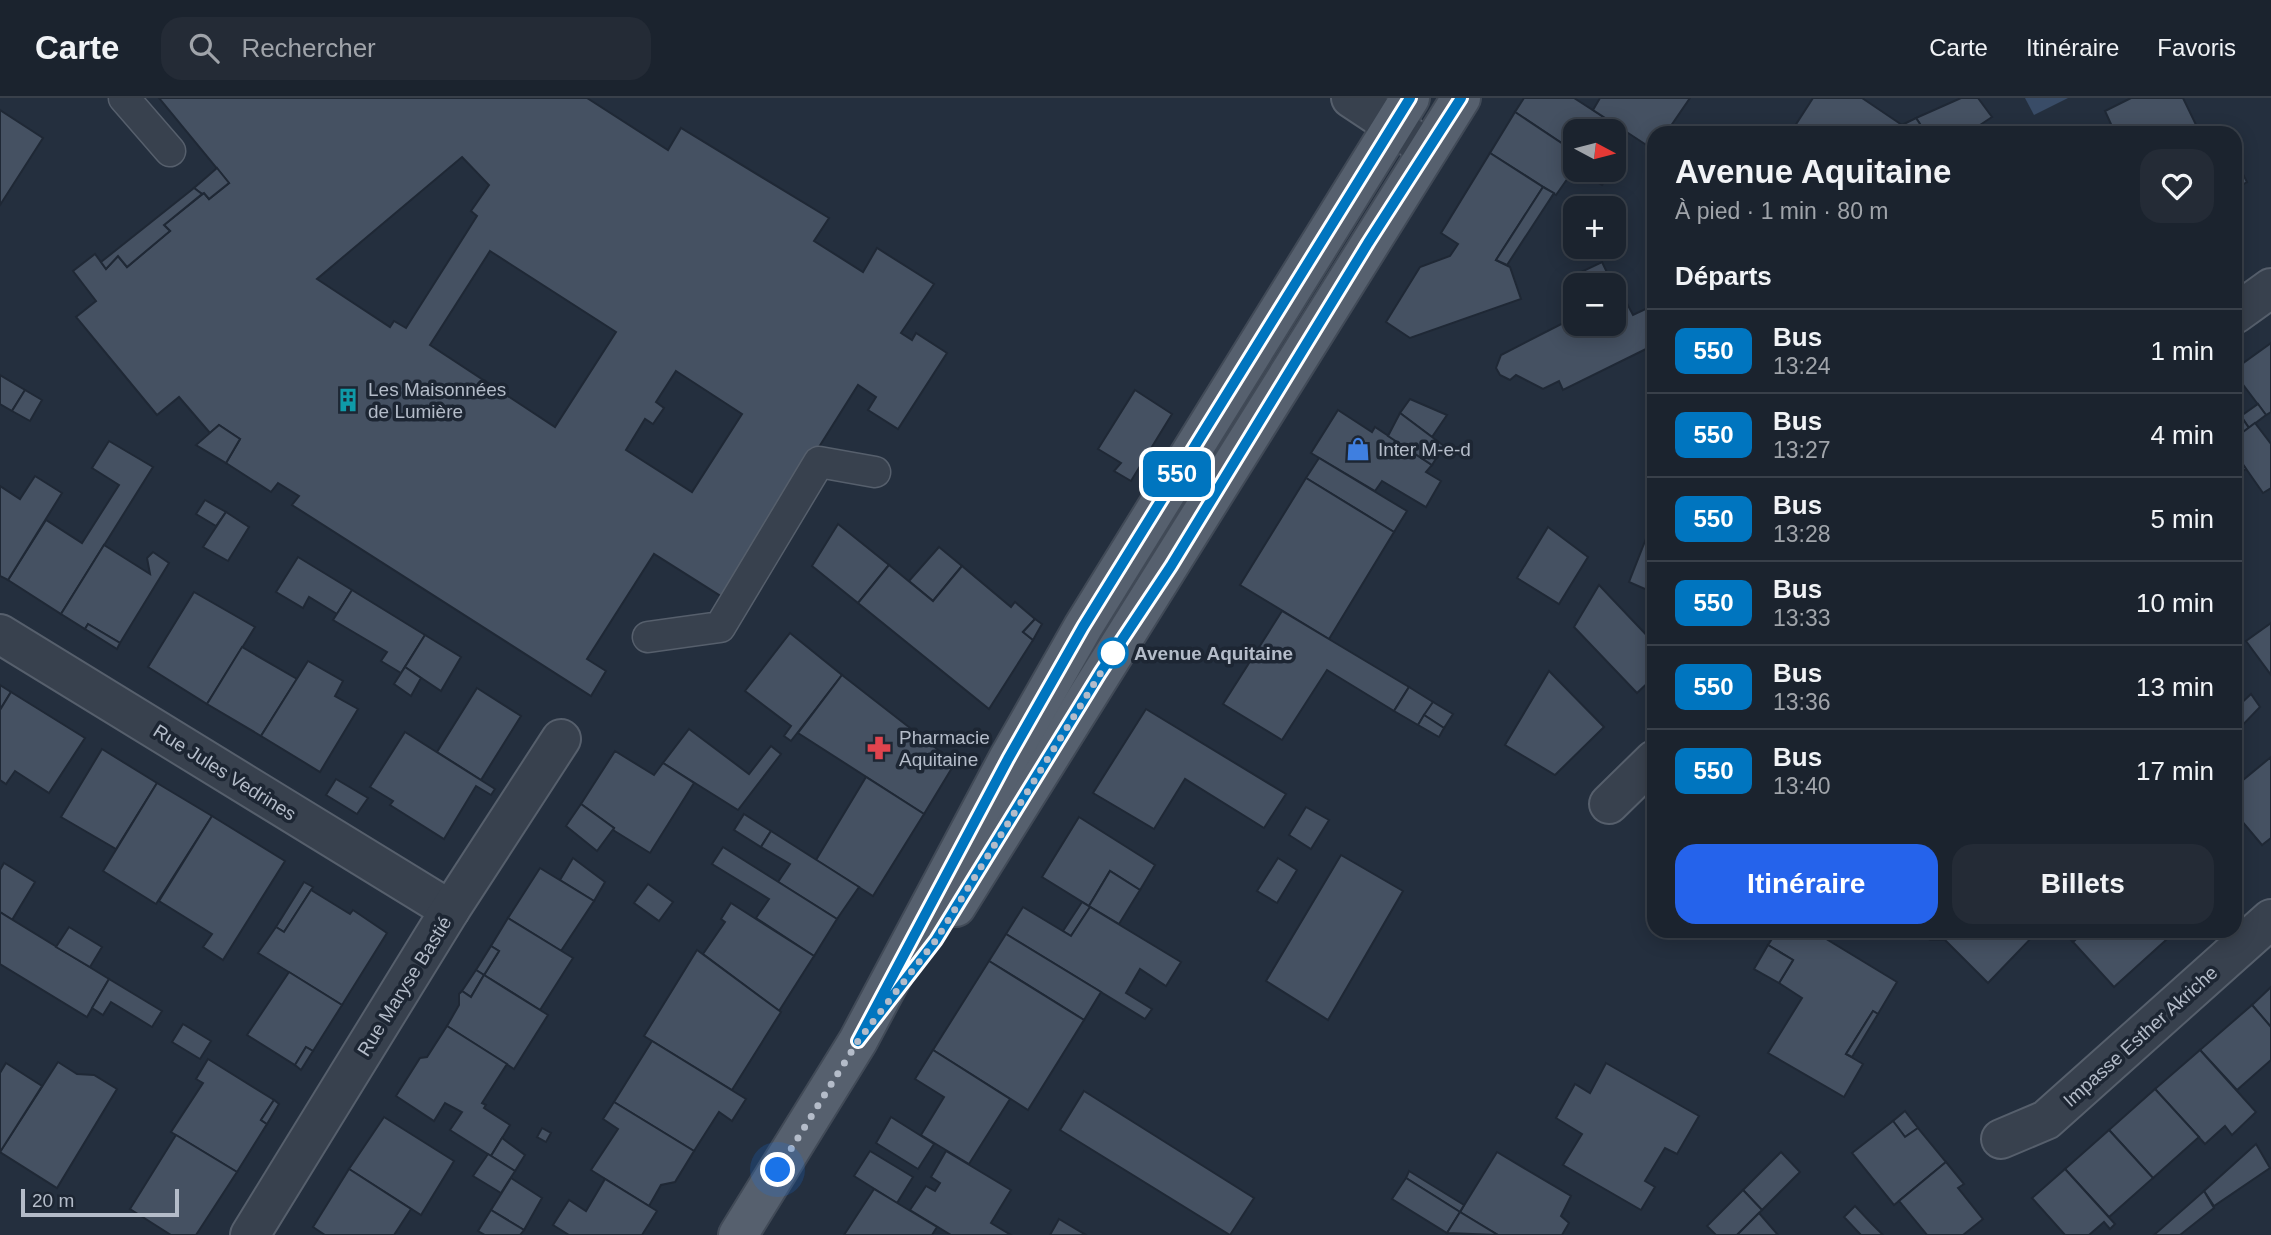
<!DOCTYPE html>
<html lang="fr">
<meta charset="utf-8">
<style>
:root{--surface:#1b232e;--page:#242b36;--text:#f1f3f6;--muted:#a0a4aa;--line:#39404a;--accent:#2563eb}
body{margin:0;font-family:Helvetica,sans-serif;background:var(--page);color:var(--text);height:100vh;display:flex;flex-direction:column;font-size:26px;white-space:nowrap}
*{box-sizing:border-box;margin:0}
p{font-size:23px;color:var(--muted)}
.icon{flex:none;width:38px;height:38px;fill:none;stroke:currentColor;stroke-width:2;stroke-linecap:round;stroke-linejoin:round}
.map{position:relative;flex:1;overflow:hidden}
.panel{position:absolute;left:1647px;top:28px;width:595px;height:812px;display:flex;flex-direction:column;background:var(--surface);border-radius:21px;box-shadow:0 4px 18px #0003,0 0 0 2px var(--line)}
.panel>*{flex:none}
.badge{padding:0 14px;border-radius:10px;font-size:24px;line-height:46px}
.needle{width:46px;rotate:97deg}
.fabs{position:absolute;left:1563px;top:21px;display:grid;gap:14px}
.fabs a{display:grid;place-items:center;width:63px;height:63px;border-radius:14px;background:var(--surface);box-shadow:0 4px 18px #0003,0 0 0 2px var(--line);font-size:35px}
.scale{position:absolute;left:21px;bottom:18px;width:158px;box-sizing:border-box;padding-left:7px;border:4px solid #b4bcc9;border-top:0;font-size:19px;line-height:24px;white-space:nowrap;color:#b4bcc9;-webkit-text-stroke:5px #1d2633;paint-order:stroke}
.you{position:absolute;width:35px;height:35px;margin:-18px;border:5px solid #fff;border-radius:50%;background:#1a73e8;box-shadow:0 0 0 10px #1a73e833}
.map>.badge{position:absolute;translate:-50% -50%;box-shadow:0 0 0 4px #fff}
h2{padding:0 28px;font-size:26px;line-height:63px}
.round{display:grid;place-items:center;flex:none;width:74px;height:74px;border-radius:21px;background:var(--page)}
.summary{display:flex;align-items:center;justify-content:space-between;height:119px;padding:0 28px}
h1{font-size:33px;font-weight:800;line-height:52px}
.primary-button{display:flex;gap:14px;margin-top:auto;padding:14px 28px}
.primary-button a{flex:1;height:80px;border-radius:21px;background:var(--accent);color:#fff;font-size:28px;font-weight:800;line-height:80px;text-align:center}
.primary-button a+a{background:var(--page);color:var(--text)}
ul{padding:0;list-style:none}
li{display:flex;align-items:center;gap:21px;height:84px;padding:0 28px;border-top:2px solid var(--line)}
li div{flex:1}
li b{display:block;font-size:26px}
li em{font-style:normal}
li .badge{min-width:77px;font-weight:700;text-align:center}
header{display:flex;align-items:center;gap:42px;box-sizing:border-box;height:98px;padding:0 35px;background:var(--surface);border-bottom:2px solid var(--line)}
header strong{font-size:33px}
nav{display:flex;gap:38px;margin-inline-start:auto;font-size:24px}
.search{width:490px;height:63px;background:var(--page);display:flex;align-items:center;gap:18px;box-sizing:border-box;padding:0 24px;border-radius:21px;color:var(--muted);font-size:26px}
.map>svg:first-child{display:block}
.water{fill:#394c67}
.building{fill:#455162;stroke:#1f2835;stroke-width:2;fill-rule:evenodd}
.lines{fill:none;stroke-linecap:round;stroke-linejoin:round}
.service-casing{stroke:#565f6c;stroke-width:33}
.minor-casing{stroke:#565f6c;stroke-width:42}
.primary-casing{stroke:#414a57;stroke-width:42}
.service{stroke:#38414e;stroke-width:30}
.minor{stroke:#38414e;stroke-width:38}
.primary{stroke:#56606e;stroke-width:38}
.line-casing{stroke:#fff;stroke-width:16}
.line{stroke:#0075bf;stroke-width:10}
.walk{stroke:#b4bcc9;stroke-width:7;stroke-dasharray:0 12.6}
.stop-dot{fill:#fff;stroke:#0075bf;stroke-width:3.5}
.labels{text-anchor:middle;stroke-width:7;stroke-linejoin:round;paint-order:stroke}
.poi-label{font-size:19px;fill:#b4bcc9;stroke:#1d2633;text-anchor:start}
.stop-label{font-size:19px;font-weight:bold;fill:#b4bcc9;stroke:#1d2633;text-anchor:start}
.street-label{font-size:19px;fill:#b4bcc9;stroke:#1d2633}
</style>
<header>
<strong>Carte</strong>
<div class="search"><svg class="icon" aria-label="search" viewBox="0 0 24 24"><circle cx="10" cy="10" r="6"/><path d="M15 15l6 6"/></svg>Rechercher</div>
<nav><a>Carte</a><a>Itinéraire</a><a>Favoris</a></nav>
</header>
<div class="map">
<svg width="2271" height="1137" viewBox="0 0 2271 1137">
<rect width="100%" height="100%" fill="#242f3e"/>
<!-- water -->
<polygon class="water" points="2025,0 2068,0 2034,17"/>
<!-- building -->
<g class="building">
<path d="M159,0H587L668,52L681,30L829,120L814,143L863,174L877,150L934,186L901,235L912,242L916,235L947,255L898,331L868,312L876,299L858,287L724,500L654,456L587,561L606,573L591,598L292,407L299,398L278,385L271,394L226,365L240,341L219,327L210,335L179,299L157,317L76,219L96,203L73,173L95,156L106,171L118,158L127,169L170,133L164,127L204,95L209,101L229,85ZM462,59L489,87L471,113L477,118L406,230L394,223L390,229L317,181ZM490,153L616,234L555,329L430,247ZM676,273L742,316L692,394L626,352L645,321L653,326L664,310L656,304Z"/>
<polygon points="1524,0 1574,0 1622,31 1614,44 1614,33 1575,33 1575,54 1515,14"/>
<polygon points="1600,0 1690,0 1666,35 1654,35 1654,52 1593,12"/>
<polygon points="1813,0 1862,0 1902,27 1882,35 1800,35 1793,31"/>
<polygon points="1961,0 1978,0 1992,19 1968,35 1926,35 1916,20"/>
<polygon points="2131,0 2183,0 2200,35 2115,35 2105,13"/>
<polygon points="0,12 43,40 0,107"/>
<polygon points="1515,14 1575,54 1575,70 1556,97 1490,55"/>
<polygon points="1916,20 1926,35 1882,35 1902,27"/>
<polygon points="1490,55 1543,89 1496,162 1510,169 1521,201 1410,240 1386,224 1420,169 1450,158 1458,146 1441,135"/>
<polygon points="2235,61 2247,84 2235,91"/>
<polygon points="217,70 229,85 209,101 204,95 202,96 194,90"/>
<polygon points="1577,72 1602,72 1609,76 1602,87"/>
<polygon points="1543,89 1554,95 1507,167 1496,162"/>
<polygon points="194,90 202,96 164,127 170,133 127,169 118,158 106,171 101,164"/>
<polygon points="1602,164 1613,187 1587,187 1581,174"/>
<polygon points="1614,187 1618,197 1622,196 1633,217 1654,207 1654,255 1648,250 1563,292 1559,283 1543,291 1516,277 1510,282 1500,277 1496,270 1501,257 1575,219 1575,226 1614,226"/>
<polygon points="2271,245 2271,314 2266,317 2235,276 2235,271"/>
<polygon points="0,277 25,292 12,313 0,306"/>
<polygon points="25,292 42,302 30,323 12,313"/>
<polygon points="1135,292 1172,316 1131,383 1114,373 1121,365 1098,351"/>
<polygon points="1410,301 1447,317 1432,339 1400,315"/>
<polygon points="2258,306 2266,317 2249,330 2241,318"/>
<polygon points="2235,310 2249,330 2235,340"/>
<polygon points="1338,312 1372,334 1375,329 1432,367 1426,374 1441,383 1426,409 1382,383 1375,393 1311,355"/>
<polygon points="1400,315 1444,348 1432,367 1388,338"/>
<polygon points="2255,325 2271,346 2271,390 2263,395 2235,355 2235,340"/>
<polygon points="219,327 240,341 226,365 196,347"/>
<polygon points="109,343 153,369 61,516 8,482 46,422 82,445 119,387 92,370"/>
<polygon points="2237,358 2246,371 2235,378 2235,360"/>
<polygon points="1319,360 1407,413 1394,434 1306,380"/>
<polygon points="35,378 62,395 8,482 0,478 0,388 20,401"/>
<polygon points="1306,380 1394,434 1329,541 1240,487"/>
<polygon points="205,402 226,414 216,428 196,416"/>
<polygon points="226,414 249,429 228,463 203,449"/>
<polygon points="838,426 889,467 858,505 812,468"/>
<polygon points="1651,428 1654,429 1654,495 1629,484"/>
<polygon points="1548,429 1588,459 1559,506 1517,480"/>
<polygon points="104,447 150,476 147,460 153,454 169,465 120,545 88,526 85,531 61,516"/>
<polygon points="939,449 962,468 933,503 909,483"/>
<polygon points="298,459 352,492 337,516 309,499 303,510 276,494"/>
<polygon points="889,467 933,503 962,468 1011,509 1015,504 1035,521 1023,534 1033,542 989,611 858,505"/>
<polygon points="1599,487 1654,545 1654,579 1637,595 1574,529"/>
<polygon points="352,492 425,537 401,575 381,563 387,554 333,522"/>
<polygon points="194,494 255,529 207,606 148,569"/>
<polygon points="1282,513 1409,589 1394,613 1327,572 1282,642 1223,606"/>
<polygon points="1035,521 1042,526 1033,542 1023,534"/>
<polygon points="2271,525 2271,577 2246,543"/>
<polygon points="88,526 120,545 117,551 85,531"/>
<polygon points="790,535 842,577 791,643 784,638 791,628 745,593"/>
<polygon points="425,537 461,559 441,593 405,569"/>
<polygon points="242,549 297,581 261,638 207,606"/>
<polygon points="308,563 343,583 335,598 358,611 320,674 261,638"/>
<polygon points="405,569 421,580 411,598 394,586"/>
<polygon points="1549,573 1604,629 1555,677 1505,647"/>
<polygon points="842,577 955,665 924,716 798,635"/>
<polygon points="0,587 11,594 0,612"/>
<polygon points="1409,589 1433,604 1418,627 1394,613"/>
<polygon points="477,590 521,618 481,682 437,654"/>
<polygon points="11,594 85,640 49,695 15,673 6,686 0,682 0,612"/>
<polygon points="2251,596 2260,609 2235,635 2235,611"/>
<polygon points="1433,604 1453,616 1444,630 1424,617"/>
<polygon points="1146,611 1286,696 1264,730 1185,681 1154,731 1093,695"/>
<polygon points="1424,617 1444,630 1439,639 1418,627"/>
<polygon points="689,631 749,676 771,648 781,656 738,712 663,665"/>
<polygon points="405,634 495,691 491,697 476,688 444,741 390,707 393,703 370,689"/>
<polygon points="102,651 157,685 116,751 61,719"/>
<polygon points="615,653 654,677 663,665 694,685 650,755 613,732 614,730 581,706"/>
<polygon points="2271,659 2271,740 2262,747 2235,715 2235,672 2243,682"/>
<polygon points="866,679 924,716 873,798 816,762"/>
<polygon points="336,681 368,700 357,716 326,697"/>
<polygon points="157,685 212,718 156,806 103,773"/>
<polygon points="581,706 614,730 597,753 566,728"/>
<polygon points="1306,709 1329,722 1311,751 1289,737"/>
<polygon points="744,716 771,733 761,749 734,732"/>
<polygon points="212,718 285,763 223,862 203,849 212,836 159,803"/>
<polygon points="1079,719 1155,767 1140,792 1110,773 1089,808 1042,779"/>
<polygon points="771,733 859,789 837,821 778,784 790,766 761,749"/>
<polygon points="723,749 837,821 814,858 756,820 769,801 712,766"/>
<polygon points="1341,757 1403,793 1328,922 1266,883"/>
<polygon points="573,760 605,784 594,803 560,782"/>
<polygon points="1278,760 1297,772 1277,805 1257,793"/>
<polygon points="4,765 35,784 12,822 0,814 0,772"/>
<polygon points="540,770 594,803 561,853 508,820"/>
<polygon points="1110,773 1140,792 1119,826 1089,808"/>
<polygon points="304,784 313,789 284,834 276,829"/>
<polygon points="648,786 673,804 659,823 634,805"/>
<polygon points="311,792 350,816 353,812 387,835 342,907 258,855 276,829 284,834"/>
<polygon points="1082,804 1090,809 1071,838 1063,833"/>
<polygon points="731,805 814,858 779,913 703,856 725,824 721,821"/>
<polygon points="1023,809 1071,838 1090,809 1181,864 1166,888 1140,871 1126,895 1152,911 1145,921 1006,836"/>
<polygon points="0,814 109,881 87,919 0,866"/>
<polygon points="508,820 573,860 540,912 484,877 499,853 491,848"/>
<polygon points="69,829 102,849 90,869 56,849"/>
<polygon points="1777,833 1813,833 1897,884 1878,916 1873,913 1846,956 1863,966 1844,999 1768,955 1802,900 1779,885 1793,862 1768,847"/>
<polygon points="1921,833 2038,833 1988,885 1945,842 1930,842"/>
<polygon points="2063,833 2085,833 2073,844"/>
<polygon points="2085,833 2176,833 2114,889 2073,844"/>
<polygon points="1006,836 1101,894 1084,922 989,863"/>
<polygon points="1768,847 1793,862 1779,885 1754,871"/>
<polygon points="491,848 499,853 484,877 476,872"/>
<polygon points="697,852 781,914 732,992 644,938"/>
<polygon points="989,863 1084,922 1028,1012 933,952"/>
<polygon points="476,872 484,877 471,899 462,893"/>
<polygon points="289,874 342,907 313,953 306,949 295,967 247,937"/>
<polygon points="484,877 548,917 514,971 447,928 459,907 459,896 462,893 471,899"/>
<polygon points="109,881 162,913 152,929 111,904 103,917 92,910"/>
<polygon points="2271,889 2271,929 2252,907"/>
<polygon points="2252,907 2271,929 2271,962 2237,992 2200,952"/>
<polygon points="1873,913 1878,916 1852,959 1846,956"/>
<polygon points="183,926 211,943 200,961 172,944"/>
<polygon points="447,928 507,966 482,1005 486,1007 484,1010 510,1027 491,1058 450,1032 462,1014 445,1005 434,1023 396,998 420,960 427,959"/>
<polygon points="652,943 746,1001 732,1023 719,1014 694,1053 614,1004"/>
<polygon points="306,949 313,953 301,972 295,967"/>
<polygon points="933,952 1010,1001 969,1066 921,1037 944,999 915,981"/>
<polygon points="2200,952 2256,1014 2232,1037 2225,1028 2205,1046 2155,991"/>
<polygon points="208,961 274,1002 261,1022 267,1026 237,1074 171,1034 203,985 196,981"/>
<polygon points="58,964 77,976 94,977 117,991 57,1090 0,1054"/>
<polygon points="6,965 42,988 0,1054 0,975"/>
<polygon points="1606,965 1699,1018 1677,1056 1665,1050 1645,1083 1655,1089 1641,1112 1563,1067 1582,1036 1556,1020 1575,986 1590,995"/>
<polygon points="2155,991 2199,1039 2153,1080 2109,1032"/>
<polygon points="1084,993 1254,1100 1230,1137 1060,1032"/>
<polygon points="274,1002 279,1006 267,1026 261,1022"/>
<polygon points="614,1004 694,1053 675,1084 661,1087 649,1108 591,1072 618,1031 603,1021"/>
<polygon points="1905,1013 1918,1030 1905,1039 1893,1023"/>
<polygon points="384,1019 454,1063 421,1117 349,1071"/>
<polygon points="891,1019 934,1046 918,1071 876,1045"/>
<polygon points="1893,1023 1905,1039 1918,1030 1946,1064 1894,1107 1852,1055"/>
<polygon points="542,1030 551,1035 546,1044 537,1039"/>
<polygon points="2109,1032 2153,1080 2109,1119 2065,1071"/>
<polygon points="176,1037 237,1074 196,1137 171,1137 130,1111"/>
<polygon points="502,1040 525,1057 515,1073 491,1058"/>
<polygon points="2256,1046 2270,1070 2214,1108 2204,1093"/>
<polygon points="870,1053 913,1079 897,1105 854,1078"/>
<polygon points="946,1053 1011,1092 991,1125 1011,1137 951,1137 910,1112 926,1088 935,1093 940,1085 931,1079"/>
<polygon points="1497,1054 1571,1098 1561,1118 1569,1125 1562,1137 1498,1137 1460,1114"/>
<polygon points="1781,1054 1800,1074 1762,1112 1743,1092"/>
<polygon points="488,1056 515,1073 501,1095 473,1078"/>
<polygon points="1946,1064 1964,1086 1958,1090 1983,1121 1963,1137 1927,1137 1899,1103"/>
<polygon points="349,1071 411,1111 394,1137 325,1137 313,1129"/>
<polygon points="2065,1071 2115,1126 2110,1131 2104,1124 2089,1137 2065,1137 2032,1100"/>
<polygon points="1409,1073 1464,1107 1460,1114 1406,1080"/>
<polygon points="511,1080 542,1100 524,1132 491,1112"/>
<polygon points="1406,1080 1460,1114 1447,1135 1392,1101"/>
<polygon points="605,1081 657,1113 642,1137 569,1137 553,1127 569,1102 586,1113"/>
<polygon points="874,1091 937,1129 932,1137 844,1137"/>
<polygon points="1743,1092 1762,1112 1737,1137 1716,1137 1707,1128"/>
<polygon points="2204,1093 2214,1110 2180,1137 2154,1137"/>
<polygon points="1855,1108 1872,1126 1883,1137 1861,1137 1844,1119"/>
<polygon points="491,1112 524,1132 520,1137 485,1137 478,1133"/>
<polygon points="1460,1114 1498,1137 1447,1135"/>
<polygon points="1759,1115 1778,1137 1737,1137"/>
<polygon points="1059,1121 1086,1137 1050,1137"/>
</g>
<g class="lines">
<!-- service casing -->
<g class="service-casing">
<g id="service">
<polyline points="124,0 170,53"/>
<polyline points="648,539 720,529 819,364 875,374"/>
</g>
</g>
<!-- minor casing -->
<g class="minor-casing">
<g id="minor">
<polyline points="1351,0 1428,51"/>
<polyline points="2235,216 2271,190"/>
<polyline points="0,536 450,812"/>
<polyline points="1609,706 1654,662"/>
<polyline points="2001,1041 2046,1022 2271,821"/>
<polyline points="250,1137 450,812 561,641"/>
</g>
</g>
<!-- primary casing -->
<g class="primary-casing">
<g id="primary">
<polyline points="956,809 1461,0"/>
<polyline points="738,1137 858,943 1008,661 1083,529 1410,0"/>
</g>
</g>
<!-- service -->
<use href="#service" class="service"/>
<!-- minor -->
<use href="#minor" class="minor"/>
<!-- primary -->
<use href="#primary" class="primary"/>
</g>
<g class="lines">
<!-- line casing -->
<g class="line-casing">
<polyline id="line" points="1410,0 1083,529 1008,661 858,943 936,842 1100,575 1171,468 1368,145 1461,0"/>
</g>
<!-- line -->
<use href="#line" class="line"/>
<!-- walk -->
<polyline class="walk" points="778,1072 858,943 936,842 1113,555"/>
</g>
<!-- icons -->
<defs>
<g id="building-bare" transform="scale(1.89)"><path d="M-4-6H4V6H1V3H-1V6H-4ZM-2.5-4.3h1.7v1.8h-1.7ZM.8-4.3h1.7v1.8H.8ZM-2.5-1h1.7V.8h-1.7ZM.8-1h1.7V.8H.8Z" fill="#0f9aa8" stroke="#1d2633" stroke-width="2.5" paint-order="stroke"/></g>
<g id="shop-bare" transform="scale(1.89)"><path d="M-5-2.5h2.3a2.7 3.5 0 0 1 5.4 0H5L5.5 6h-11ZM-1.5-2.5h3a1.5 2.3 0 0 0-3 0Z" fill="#3f7fe0" stroke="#1d2633" stroke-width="2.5" paint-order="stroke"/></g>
<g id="pharmacy-bare" transform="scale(1.89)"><path d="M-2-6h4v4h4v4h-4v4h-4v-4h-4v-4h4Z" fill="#e0444e" stroke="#1d2633" stroke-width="2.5" paint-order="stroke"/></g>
</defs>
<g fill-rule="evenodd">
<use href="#building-bare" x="348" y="302"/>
<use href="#shop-bare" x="1358" y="351"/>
<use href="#pharmacy-bare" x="879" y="650"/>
</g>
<!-- markers -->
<circle class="stop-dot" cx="1113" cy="555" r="14"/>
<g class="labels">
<!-- poi labels -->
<g class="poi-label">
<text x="368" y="298">Les Maisonnées<tspan x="368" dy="22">de Lumière</tspan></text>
<text x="1378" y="358">Inter M-e-d</text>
<text x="899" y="646">Pharmacie<tspan x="899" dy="22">Aquitaine</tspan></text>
</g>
<!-- stop labels -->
<g class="stop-label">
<text x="1134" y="562">Avenue Aquitaine</text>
</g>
<!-- street labels -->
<g class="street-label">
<text transform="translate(225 674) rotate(32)" y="7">Rue Jules Vedrines</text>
<text transform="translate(404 888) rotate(-58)" y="7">Rue Maryse Bastié</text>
<text transform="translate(2140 938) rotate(-42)" y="7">Impasse Esther Akriche</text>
</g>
</g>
</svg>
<div class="fabs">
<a><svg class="needle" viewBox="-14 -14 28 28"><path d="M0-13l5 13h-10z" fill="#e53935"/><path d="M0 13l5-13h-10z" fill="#a0a4aa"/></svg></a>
<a>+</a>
<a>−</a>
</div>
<div class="scale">20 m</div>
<div class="you" style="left:778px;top:1072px"></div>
<b class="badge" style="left:1177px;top:376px;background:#0075bf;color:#fff">550</b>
<section class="panel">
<div class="summary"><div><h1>Avenue Aquitaine</h1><p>À pied · 1 min · 80 m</p></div><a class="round"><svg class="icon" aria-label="heart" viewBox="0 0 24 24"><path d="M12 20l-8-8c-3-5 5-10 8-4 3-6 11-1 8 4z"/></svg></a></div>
<h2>Départs</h2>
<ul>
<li><span class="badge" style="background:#0075bf;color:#fff">550</span><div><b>Bus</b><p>13:24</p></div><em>1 min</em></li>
<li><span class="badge" style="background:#0075bf;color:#fff">550</span><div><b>Bus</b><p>13:27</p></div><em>4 min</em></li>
<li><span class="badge" style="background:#0075bf;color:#fff">550</span><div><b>Bus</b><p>13:28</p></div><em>5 min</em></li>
<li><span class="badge" style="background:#0075bf;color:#fff">550</span><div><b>Bus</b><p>13:33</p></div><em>10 min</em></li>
<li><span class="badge" style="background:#0075bf;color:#fff">550</span><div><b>Bus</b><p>13:36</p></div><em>13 min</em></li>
<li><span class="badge" style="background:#0075bf;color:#fff">550</span><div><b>Bus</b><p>13:40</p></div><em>17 min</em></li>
</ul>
<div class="primary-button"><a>Itinéraire</a><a>Billets</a></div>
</section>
</div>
